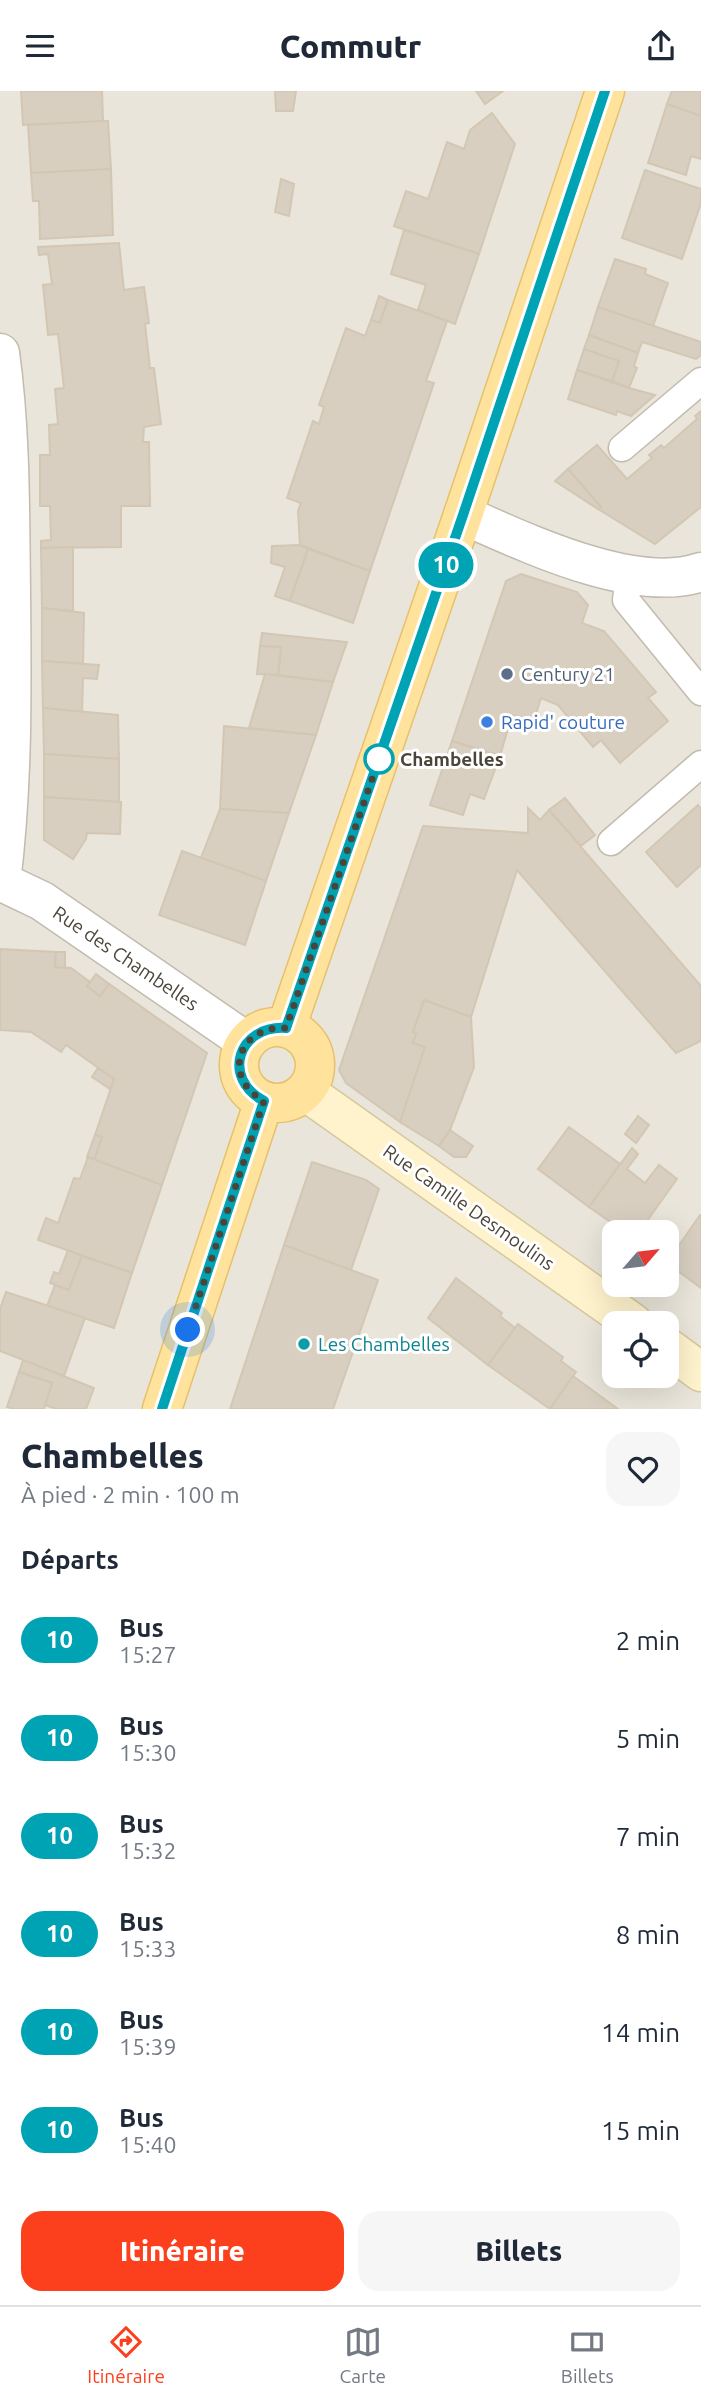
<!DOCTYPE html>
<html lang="fr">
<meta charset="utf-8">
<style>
:root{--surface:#fff;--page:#f6f6f7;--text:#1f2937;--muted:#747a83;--line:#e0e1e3;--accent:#fc3f1d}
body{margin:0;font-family:Ubuntu,sans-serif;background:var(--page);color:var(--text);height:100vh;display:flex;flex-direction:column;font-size:26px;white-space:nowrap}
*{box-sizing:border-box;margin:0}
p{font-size:23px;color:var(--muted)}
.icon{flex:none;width:38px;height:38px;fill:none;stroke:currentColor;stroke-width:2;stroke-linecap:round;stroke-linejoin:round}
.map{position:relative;height:1318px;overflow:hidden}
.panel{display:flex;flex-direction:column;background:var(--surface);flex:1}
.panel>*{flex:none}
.badge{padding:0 14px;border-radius:23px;font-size:24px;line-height:46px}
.needle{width:46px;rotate:62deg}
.buttons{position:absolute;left:602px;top:1129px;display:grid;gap:14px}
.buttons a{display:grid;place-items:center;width:77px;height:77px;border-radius:14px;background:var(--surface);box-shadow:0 7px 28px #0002;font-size:35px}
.you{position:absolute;width:35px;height:35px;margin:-18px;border:5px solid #fff;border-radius:50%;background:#1a73e8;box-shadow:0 0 0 10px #1a73e833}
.map>.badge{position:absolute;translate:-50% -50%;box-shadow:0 0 0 4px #fff}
h2{padding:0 21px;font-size:26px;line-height:63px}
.round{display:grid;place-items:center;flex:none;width:74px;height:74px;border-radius:21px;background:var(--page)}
.summary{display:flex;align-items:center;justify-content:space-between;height:119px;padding:0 21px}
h1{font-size:33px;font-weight:800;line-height:52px}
.primary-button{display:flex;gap:14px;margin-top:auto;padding:14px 21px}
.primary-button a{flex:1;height:80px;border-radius:21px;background:var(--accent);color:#fff;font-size:28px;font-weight:800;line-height:80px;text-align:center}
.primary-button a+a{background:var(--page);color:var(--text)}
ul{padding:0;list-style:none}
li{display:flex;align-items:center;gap:21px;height:98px;padding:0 21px}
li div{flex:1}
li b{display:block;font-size:26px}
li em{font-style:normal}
li .badge{min-width:77px;font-weight:700;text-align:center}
header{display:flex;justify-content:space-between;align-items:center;height:91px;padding:0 21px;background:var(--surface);font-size:32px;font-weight:800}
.dock{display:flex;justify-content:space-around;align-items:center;height:98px;border-top:2px solid var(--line);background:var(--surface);font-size:19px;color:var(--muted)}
.dock a{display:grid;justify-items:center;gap:4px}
.dock .active{color:var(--accent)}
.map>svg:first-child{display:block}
.residential{fill:#eae5da;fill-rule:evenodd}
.building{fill:#d8cfc1;stroke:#d3c7b4;stroke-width:2}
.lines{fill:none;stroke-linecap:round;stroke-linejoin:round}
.lane-casing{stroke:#c2bbae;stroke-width:29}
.street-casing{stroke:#c2bbae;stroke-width:41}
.secondary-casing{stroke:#d6c79b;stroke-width:41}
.primary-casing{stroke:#e6c16a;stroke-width:41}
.lane{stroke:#fff;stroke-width:26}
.street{stroke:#fff;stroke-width:38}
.secondary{stroke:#fff3cd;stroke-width:38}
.primary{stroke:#ffe39c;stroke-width:38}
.line-casing{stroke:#fff;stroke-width:16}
.line{stroke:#00a3b4;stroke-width:10}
.walk{stroke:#4b4439;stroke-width:7;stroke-dasharray:0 12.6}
.service-dot{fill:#5c6f8a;stroke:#fff;stroke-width:2.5}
.shop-dot{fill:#3f7fe0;stroke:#fff;stroke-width:2.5}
.stop-dot{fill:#fff;stroke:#00a3b4;stroke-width:3.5}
.culture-dot{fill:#0f9aa8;stroke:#fff;stroke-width:2.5}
.labels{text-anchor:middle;stroke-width:6;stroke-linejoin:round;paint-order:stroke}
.service-label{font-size:19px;fill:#4e5e75;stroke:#fff;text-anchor:start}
.shop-label{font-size:19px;fill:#366cbe;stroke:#fff;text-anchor:start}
.stop-label{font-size:19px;font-weight:bold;fill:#4b4439;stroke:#fff;text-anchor:start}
.street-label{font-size:19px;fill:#4b4439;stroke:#fff}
.culture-label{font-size:19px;fill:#0d838f;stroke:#fff;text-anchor:start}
</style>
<header><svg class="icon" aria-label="menu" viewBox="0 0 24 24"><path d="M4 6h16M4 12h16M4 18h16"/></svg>Commutr<svg class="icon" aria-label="share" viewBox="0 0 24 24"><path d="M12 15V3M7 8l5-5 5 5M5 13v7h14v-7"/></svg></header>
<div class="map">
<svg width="701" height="1318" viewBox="0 0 701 1318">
<rect width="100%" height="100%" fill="#f6f3ec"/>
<!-- residential -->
<path class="residential" d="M0,0H701V1318H0ZM614,1141H667V1194H614ZM614,1232H667V1284H614Z"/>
<!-- building -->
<g class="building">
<polygon points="21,0 102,0 103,30 23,34"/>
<polygon points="275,0 296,0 293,20 276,20"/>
<polygon points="476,0 503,0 485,13"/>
<polygon points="672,0 701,0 701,25 667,13"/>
<polygon points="667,13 701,25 701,68 691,65 686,84 648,72"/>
<polygon points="492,22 515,53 479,163 394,135 406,100 428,108 447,51 464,58 470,39"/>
<polygon points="103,30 108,30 111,78 31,82 28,34"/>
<polygon points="111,78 113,144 40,148 39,110 33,110 31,82"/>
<polygon points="645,79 701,98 701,112 682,168 622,147"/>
<polygon points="281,88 294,93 289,125 275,121"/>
<polygon points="404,139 479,163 455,233 418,219 426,194 391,183"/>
<polygon points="119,152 124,199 144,196 149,232 145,233 150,277 154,277 161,333 144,336 143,351 149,351 150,415 121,415 121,456 41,457 41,450 51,449 50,415 40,415 40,364 50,364 49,334 58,333 55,298 64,297 58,243 48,244 43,194 52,193 48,163 39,164 38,156"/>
<polygon points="615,168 646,178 645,183 668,192 653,235 598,216"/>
<polygon points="379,205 388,209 380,232 371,229"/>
<polygon points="388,209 447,230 426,290 434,292 370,480 300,454 298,420 301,412 287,407 313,330 319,333 324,316 319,314 346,237 365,245 371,229 380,232"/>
<polygon points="598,216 701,251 701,264 696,268 642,251 638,262 589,244"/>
<polygon points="589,244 638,262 634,275 637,277 629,297 612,290 619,270 584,258"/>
<polygon points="584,258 619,270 612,290 577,279"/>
<polygon points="577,279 629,297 655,304 631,325 617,320 616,324 568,308"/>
<polygon points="701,320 701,416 655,453 598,418 601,416 568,378 597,354 627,388 652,367 649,364 661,354 664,357 697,328 695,325"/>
<polygon points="568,378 601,416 598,418 555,390"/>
<polygon points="300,454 308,458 290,510 275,505 285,476 271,472 272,455"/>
<polygon points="73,456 73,520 42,517 41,457"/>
<polygon points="308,458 370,480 353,532 290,510"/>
<polygon points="521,483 577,501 588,514 582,532 604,540 656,601 648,607 668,630 620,672 601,649 593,656 558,614 541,607 534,629 512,624 500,665 452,650 506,490"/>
<polygon points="42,517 84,522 83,573 42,570"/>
<polygon points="262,542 347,551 333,591 278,584 281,556 260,555"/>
<polygon points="260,555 281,556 278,584 257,583"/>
<polygon points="42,570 99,574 97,588 83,587 82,621 43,617"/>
<polygon points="265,583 333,591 316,644 249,637"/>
<polygon points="43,617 118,624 119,668 44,663"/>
<polygon points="224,635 316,644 289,722 220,718"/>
<polygon points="452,650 500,665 484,708 470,703 463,724 430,714"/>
<polygon points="44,663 119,668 119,711 44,706"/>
<polygon points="44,706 121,711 120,743 87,742 86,748 73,768 44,749"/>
<polygon points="565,707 595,744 581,755 549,719"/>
<polygon points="698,714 701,718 701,774 677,796 646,761"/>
<polygon points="528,717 540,729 549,719 701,895 701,950 676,962 517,779 471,926 424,909 413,941 416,942 413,952 425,956 400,1031 346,992 339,979 423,735 528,742"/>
<polygon points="220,718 289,722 266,790 201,767"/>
<polygon points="182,760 266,790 245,854 159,824"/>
<polygon points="0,858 56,861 55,876 71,877 90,891 87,895 100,905 109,893 207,962 162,1094 94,1069 102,1046 95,1044 114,988 66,954 61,961 31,941 0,939"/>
<polygon points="56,861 65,861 65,877 55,876"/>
<polygon points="96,883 109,893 100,905 87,895"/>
<polygon points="424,909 471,926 474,976 450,1039 439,1055 400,1031 425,956 413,952 416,942 413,941"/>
<polygon points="98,977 114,988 110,998 92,986"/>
<polygon points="638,1025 649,1034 636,1052 625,1043"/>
<polygon points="569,1036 620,1073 589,1116 538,1078"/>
<polygon points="450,1039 473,1055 466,1066 454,1066 439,1055"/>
<polygon points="95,1044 102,1046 94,1069 87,1066"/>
<polygon points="632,1057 638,1063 627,1078 645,1092 659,1074 677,1088 639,1141 625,1141 589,1116"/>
<polygon points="88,1066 162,1094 132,1182 38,1149 46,1127 58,1132 74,1087 80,1088"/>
<polygon points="312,1071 366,1089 379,1098 351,1179 284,1154"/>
<polygon points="700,1124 701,1124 701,1197 667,1172"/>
<polygon points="284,1154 378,1189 333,1318 230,1318"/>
<polygon points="68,1159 82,1165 69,1199 50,1192 54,1181 59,1183"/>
<polygon points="82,1165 132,1182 114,1237 47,1215 55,1194 69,1199"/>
<polygon points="456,1187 502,1222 500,1225 515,1237 488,1274 428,1227"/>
<polygon points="6,1201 85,1227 64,1285 0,1260 0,1218"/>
<polygon points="518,1233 563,1266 561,1270 576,1281 550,1318 488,1274"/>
<polygon points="23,1269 94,1297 86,1318 56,1318 45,1314 52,1292 19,1281"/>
<polygon points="19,1281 52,1292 44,1318 14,1318 7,1316"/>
<polygon points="573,1285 618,1318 550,1318"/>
</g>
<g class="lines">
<!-- lane casing -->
<g class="lane-casing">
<g id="lane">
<polyline points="622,357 701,290"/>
<polyline points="629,483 626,509 701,601"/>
<polyline points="611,751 701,673"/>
</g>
</g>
<!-- street casing -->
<g class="street-casing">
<g id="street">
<path d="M0,262C11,341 10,422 11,502C12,599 13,695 1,791"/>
<path d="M463,424C525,451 634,504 701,481"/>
<polyline points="0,790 42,810 247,951"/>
</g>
</g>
<!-- secondary casing -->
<g class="secondary-casing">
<g id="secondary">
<polyline points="305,1000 633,1232"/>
<polyline points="667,1256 701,1281"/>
</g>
</g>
<!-- primary casing -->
<g class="primary-casing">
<g id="primary">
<circle cx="277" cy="974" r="38"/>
<polyline points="286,937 463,424 605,0"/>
<polyline points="162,1318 264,1010"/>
</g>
</g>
<!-- lane -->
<use href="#lane" class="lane"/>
<!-- street -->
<use href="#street" class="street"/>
<!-- secondary -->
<use href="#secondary" class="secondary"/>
<!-- primary -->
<use href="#primary" class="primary"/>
</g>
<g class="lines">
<!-- line casing -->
<g class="line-casing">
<path id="line" d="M162,1318L264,1010C221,987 238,934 286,937L463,424L605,0"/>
</g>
<!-- line -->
<use href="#line" class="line"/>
<!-- walk -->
<path class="walk" d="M188,1239L264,1010C221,987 238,934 286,937L379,668"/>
</g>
<!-- markers -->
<circle class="service-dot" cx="507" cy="583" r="7"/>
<circle class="shop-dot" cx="487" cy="631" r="7"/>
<circle class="stop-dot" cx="379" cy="668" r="14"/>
<circle class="culture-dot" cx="304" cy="1253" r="7"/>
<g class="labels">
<!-- service labels -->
<g class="service-label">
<text x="521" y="590">Century 21</text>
</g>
<!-- shop labels -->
<g class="shop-label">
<text x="501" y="638">Rapid' couture</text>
</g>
<!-- stop labels -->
<g class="stop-label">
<text x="400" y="675">Chambelles</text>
</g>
<!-- street labels -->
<g class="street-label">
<text transform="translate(126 867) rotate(34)" y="7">Rue des Chambelles</text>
<text transform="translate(469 1116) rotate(35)" y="7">Rue Camille Desmoulins</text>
</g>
<!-- culture labels -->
<g class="culture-label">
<text x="318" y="1260">Les Chambelles</text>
</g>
</g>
</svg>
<div class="buttons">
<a><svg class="needle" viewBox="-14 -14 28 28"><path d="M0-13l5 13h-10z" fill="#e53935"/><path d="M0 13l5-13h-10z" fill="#747a83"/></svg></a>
<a><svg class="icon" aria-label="locate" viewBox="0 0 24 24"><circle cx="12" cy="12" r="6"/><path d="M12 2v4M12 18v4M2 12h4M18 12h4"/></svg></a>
</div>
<div class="you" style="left:188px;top:1239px"></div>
<b class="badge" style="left:446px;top:474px;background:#00a3b4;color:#fff">10</b>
</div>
<section class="panel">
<div class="summary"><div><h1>Chambelles</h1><p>À pied · 2 min · 100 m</p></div><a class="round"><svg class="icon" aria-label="heart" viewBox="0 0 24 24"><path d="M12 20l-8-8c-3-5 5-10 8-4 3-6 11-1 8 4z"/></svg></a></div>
<h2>Départs</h2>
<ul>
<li><span class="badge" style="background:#00a3b4;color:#fff">10</span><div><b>Bus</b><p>15:27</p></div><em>2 min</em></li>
<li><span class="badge" style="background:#00a3b4;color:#fff">10</span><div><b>Bus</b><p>15:30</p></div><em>5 min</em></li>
<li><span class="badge" style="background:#00a3b4;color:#fff">10</span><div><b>Bus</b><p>15:32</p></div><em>7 min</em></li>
<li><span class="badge" style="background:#00a3b4;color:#fff">10</span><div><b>Bus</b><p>15:33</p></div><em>8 min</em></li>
<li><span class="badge" style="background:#00a3b4;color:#fff">10</span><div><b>Bus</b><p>15:39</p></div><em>14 min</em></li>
<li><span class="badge" style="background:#00a3b4;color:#fff">10</span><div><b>Bus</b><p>15:40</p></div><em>15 min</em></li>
</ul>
<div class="primary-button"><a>Itinéraire</a><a>Billets</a></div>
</section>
<nav class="dock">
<a class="active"><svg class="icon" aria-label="directions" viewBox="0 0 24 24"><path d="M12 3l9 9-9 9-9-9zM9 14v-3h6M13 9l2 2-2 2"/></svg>Itinéraire</a>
<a><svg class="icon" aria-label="map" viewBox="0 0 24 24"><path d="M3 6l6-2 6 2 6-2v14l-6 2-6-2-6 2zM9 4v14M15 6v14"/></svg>Carte</a>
<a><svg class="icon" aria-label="tickets" viewBox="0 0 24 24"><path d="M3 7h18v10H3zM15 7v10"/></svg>Billets</a>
</nav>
